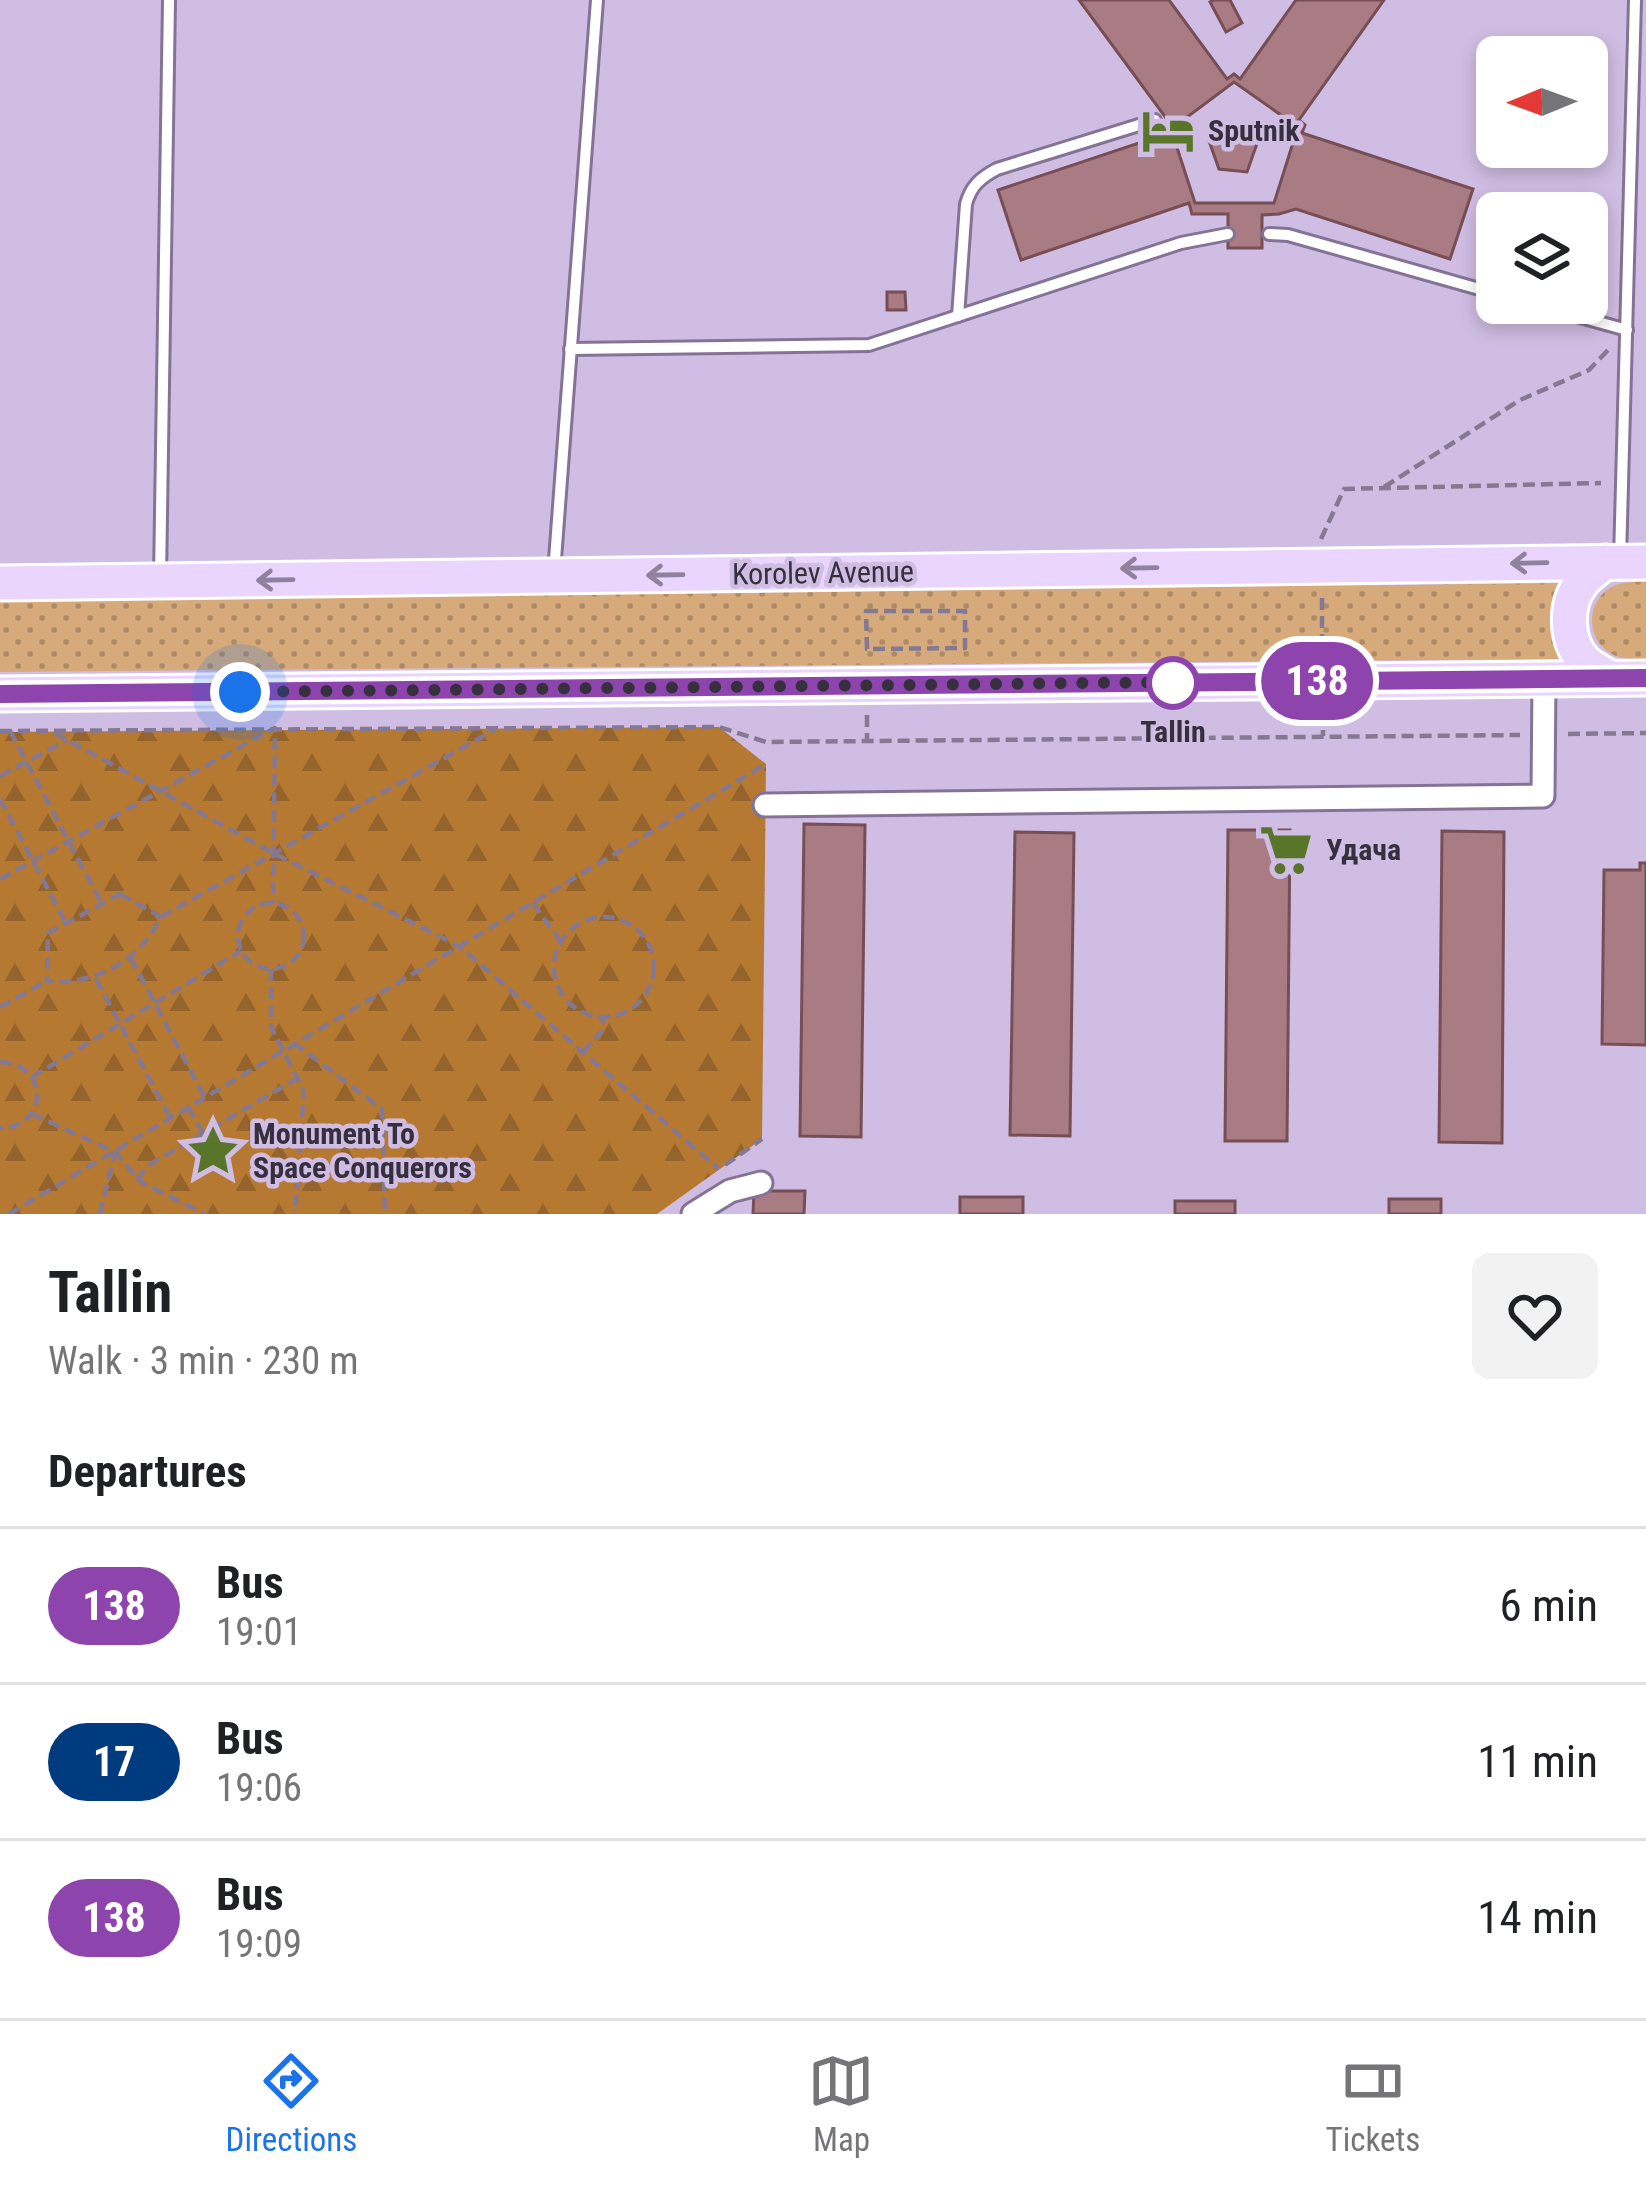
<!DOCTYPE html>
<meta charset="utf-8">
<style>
:root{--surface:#fff;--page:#f2f2f2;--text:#202124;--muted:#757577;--line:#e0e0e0;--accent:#1a73e8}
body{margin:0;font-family:"Roboto Condensed",sans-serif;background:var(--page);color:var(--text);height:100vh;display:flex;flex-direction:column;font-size:45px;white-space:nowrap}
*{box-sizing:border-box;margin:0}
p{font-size:39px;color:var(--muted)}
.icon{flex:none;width:66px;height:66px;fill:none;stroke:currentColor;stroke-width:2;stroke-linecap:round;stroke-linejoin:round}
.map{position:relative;height:1214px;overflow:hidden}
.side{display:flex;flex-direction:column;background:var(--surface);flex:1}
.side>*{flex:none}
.badge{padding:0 24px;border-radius:39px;font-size:42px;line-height:78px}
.needle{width:78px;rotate:269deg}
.fabs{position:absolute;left:1476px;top:36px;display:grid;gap:24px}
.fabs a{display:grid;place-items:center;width:132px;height:132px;border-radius:18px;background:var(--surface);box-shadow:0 6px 18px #0003;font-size:60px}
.you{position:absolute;width:60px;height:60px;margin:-30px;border:9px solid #fff;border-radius:50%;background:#1a73e8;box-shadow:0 0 0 18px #1a73e833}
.map>.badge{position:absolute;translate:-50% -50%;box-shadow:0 0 0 6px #fff}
h2{padding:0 48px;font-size:45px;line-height:108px}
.round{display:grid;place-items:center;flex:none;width:126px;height:126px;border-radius:18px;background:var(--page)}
.summary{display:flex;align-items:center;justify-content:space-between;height:204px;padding:0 48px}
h1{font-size:57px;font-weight:700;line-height:90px}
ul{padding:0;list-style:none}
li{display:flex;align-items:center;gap:36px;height:156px;padding:0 48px;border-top:3px solid var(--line)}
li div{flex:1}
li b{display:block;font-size:45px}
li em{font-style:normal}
li .badge{min-width:132px;font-weight:700;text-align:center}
.menu{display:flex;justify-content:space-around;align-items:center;height:168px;border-top:3px solid var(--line);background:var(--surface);font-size:33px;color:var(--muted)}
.menu a{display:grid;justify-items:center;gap:6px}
.menu .current{color:var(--accent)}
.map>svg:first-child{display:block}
.grass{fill:url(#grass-dots)}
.forest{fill:url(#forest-firs)}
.building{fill:#a97c84;stroke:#774e55;stroke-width:3;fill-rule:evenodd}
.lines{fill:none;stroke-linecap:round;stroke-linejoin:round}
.service-casing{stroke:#847396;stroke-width:16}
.minor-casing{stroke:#847396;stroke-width:27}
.primary-casing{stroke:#fff;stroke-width:39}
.path{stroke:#857893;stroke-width:4.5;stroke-dasharray:12 6;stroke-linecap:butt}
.service{stroke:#fff;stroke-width:10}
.minor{stroke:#fff;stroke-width:21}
.primary{stroke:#e9d5fd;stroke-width:33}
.oneway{stroke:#90829e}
.line-casing{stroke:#fff;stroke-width:27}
.line{stroke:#8e44ad;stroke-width:18}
.walk{stroke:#362f3e;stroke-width:12;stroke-dasharray:0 21.6}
.stop-dot{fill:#fff;stroke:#8e44ad;stroke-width:6}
.labels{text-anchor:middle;stroke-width:9;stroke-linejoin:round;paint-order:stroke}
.poi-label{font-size:30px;font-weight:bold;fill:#362f3e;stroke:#d0bde3;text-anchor:start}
.street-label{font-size:30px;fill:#362f3e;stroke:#d0bde3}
.stop-label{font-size:30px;font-weight:bold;fill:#362f3e;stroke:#d0bde3}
</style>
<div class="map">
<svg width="1646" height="1214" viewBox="0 0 1646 1214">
<defs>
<pattern id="grass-dots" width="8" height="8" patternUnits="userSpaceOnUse" patternTransform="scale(3)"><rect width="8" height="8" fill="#d6aa7b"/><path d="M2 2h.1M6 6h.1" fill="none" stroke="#ae8b66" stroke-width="1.8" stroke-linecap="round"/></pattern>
<pattern id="forest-firs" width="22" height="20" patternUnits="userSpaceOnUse" patternTransform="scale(3)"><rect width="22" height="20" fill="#b57932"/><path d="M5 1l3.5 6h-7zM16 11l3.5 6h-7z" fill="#94642c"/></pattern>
</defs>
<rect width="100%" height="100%" fill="#d0bde3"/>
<!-- grass -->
<g class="grass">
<path d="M1646,582V659C1636,659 1625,660 1616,656C1588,645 1584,607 1607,590C1618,581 1633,582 1646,582Z"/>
<path d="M1561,583C1548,608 1548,634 1562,659L0,672V601Z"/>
</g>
<!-- forest -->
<polygon class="forest" points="719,727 766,764 762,1139 657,1214 0,1214 0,732"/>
<!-- building -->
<g class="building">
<path d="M1079,0H1169L1227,79L1234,74L1240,79L1296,0H1384L1299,120L1305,125L1302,133L1473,189L1450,259L1296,209L1279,214L1262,215V248H1228V214H1192L1189,203L1021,260L998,190L1166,134L1164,126L1169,122ZM1234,82L1298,127L1274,203H1195L1171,129Z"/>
<polygon points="1213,0 1230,0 1242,23 1226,32 1210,2"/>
<polygon points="1233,123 1259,138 1247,172 1219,169 1209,141"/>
<polygon points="887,292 905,292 906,310 887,310"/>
<polygon points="804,824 865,825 861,1137 800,1136"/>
<polygon points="1228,830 1290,830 1287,1141 1225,1141"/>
<polygon points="1442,831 1504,832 1502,1143 1439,1142"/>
<polygon points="1015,832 1074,833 1070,1136 1010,1135"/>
<polygon points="1640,863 1646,863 1646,1045 1602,1044 1604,870 1640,870"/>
<polygon points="754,1191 805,1191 804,1214 753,1214"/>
<rect x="960" y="1197" width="63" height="17"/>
<rect x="1389" y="1199" width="52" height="15"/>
<rect x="1175" y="1201" width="60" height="13"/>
</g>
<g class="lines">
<!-- service casing -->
<g class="service-casing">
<g id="service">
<polyline points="1269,234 1288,235 1497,294"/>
<polyline points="1530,303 1627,330"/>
<path d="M958,316L966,204C971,186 980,178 997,169L1155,120"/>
<polyline points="570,349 869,345 1181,243 1228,234"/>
<polyline points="1620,559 1635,0"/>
<polyline points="554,573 597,0"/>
<polyline points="160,578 169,0"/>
</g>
</g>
<!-- minor casing -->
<g class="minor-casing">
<g id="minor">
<polyline points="765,805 1543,796 1544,679"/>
<polyline points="693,1214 730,1191 761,1183"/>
</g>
</g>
<!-- primary casing -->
<g class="primary-casing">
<g id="primary">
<path d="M1605,562C1598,568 1589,574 1583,581C1564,603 1565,641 1585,662C1592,668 1602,673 1610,678"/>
<polyline points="0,583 1646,562"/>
<polyline points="0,694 1646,678"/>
</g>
</g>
<!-- path -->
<g class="path">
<polyline points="1384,487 1520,400 1589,370 1608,350"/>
<polyline points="1321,539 1344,489 1601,483"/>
<polyline points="1322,598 1322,653"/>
<polygon points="866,611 965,611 965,648 867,649"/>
<polyline points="1323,712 1323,736"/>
<polyline points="867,715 867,740"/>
<polyline points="0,731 719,727 766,742 1520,735"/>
<polyline points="10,731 102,904"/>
<polyline points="55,733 275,854 459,946 719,1169"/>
<polyline points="1568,734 1646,733"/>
<polyline points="0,776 67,740"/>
<polyline points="0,799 66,923"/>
<polyline points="0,879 275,728 273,903"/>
<path d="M120,894L161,917C139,962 96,985 47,981L48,933Z"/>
<circle cx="271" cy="936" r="33"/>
<polyline points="533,903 561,942"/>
<polyline points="161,917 496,729"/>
<circle cx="604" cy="967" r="50"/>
<polyline points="131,958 204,1096"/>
<polyline points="271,969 271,1027 304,1091 295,1214"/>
<polyline points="96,979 170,1117"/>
<polyline points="0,1007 47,981"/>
<polyline points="294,1043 382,1109 385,1214"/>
<polyline points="583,1052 602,1031 603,1017"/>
<path d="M0,1062C50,1063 49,1128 0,1128"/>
<polyline points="32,1077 241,951"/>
<polyline points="188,1107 203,1133"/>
<polyline points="32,1114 115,1152 141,1182 205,1214"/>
<polyline points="725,1165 762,1139"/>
<polyline points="137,1179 149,1165 298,1078"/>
<polyline points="9,1214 766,764"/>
<polyline points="100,1214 115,1152"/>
</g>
<!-- service -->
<use href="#service" class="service"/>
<!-- minor -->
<use href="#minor" class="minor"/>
<!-- primary -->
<use href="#primary" class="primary"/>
</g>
<!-- one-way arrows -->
<defs><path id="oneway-shaft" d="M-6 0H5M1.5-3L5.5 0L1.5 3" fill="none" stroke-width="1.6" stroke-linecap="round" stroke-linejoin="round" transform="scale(3)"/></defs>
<g class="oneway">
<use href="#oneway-shaft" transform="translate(1529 563) rotate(179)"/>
<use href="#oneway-shaft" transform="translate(1139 568) rotate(179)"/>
<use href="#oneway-shaft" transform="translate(665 575) rotate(179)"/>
<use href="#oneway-shaft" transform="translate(275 580) rotate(179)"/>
</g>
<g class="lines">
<!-- line casing -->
<g class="line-casing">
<polyline id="line" points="0,694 1646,678"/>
</g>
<!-- line -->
<use href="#line" class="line"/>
<!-- walk -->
<polyline class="walk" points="240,692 1186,682 1173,683"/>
</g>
<!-- icons -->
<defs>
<g id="hotel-bare" transform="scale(4.14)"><path d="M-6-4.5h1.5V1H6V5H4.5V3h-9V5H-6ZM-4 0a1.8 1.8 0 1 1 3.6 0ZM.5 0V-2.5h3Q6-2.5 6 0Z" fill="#58752a" stroke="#d0bde3" stroke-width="2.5" paint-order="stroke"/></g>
<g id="supermarket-bare" transform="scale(4.14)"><path d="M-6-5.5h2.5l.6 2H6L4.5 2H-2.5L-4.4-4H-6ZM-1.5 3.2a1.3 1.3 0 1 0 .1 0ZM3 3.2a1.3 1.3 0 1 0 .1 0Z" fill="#58752a" stroke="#d0bde3" stroke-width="2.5" paint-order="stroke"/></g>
<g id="sight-bare" transform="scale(4.14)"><path d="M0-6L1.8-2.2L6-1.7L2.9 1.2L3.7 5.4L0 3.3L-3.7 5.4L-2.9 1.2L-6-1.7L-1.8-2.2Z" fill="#58752a" stroke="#d0bde3" stroke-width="2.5" paint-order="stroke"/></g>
</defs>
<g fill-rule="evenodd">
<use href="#hotel-bare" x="1168" y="131"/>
<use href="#supermarket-bare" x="1286" y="850"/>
<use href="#sight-bare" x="213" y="1151"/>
</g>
<!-- markers -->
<circle class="stop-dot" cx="1173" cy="683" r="24"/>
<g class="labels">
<!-- poi labels -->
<g class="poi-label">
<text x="1208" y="141">Sputnik</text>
<text x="1326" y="860">Удача</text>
<text x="253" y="1144">Monument To<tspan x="253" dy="34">Space Conquerors</tspan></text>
</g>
<!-- street labels -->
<g class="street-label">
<text transform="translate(823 573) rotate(-1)" y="10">Korolev Avenue</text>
</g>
<!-- stop labels -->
<g class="stop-label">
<text x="1173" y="742">Tallin</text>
</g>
</g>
</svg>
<div class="fabs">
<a><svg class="needle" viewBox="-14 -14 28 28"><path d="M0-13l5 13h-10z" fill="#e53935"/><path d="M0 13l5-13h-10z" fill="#757577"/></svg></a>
<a><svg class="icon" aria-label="layers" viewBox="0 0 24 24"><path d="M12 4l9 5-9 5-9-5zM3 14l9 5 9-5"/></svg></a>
</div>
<div class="you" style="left:240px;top:692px"></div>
<b class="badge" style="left:1317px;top:681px;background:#8e44ad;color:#fff">138</b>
</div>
<section class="side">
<div class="summary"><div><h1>Tallin</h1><p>Walk · 3 min · 230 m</p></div><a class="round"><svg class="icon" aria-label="heart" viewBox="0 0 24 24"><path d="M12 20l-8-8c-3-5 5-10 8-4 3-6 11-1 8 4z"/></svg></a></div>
<h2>Departures</h2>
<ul>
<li><span class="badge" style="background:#8e44ad;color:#fff">138</span><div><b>Bus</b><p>19:01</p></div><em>6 min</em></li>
<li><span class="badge" style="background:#003b80;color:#fff">17</span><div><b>Bus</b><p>19:06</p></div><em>11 min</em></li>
<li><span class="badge" style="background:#8e44ad;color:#fff">138</span><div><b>Bus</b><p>19:09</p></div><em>14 min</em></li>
</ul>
</section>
<nav class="menu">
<a class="current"><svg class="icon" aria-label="directions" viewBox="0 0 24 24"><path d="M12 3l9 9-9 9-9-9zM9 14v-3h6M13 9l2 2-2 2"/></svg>Directions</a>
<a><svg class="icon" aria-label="map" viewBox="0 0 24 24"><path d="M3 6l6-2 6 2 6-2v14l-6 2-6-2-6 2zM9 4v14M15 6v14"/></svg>Map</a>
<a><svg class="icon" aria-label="tickets" viewBox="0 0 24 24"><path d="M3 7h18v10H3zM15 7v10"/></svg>Tickets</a>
</nav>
